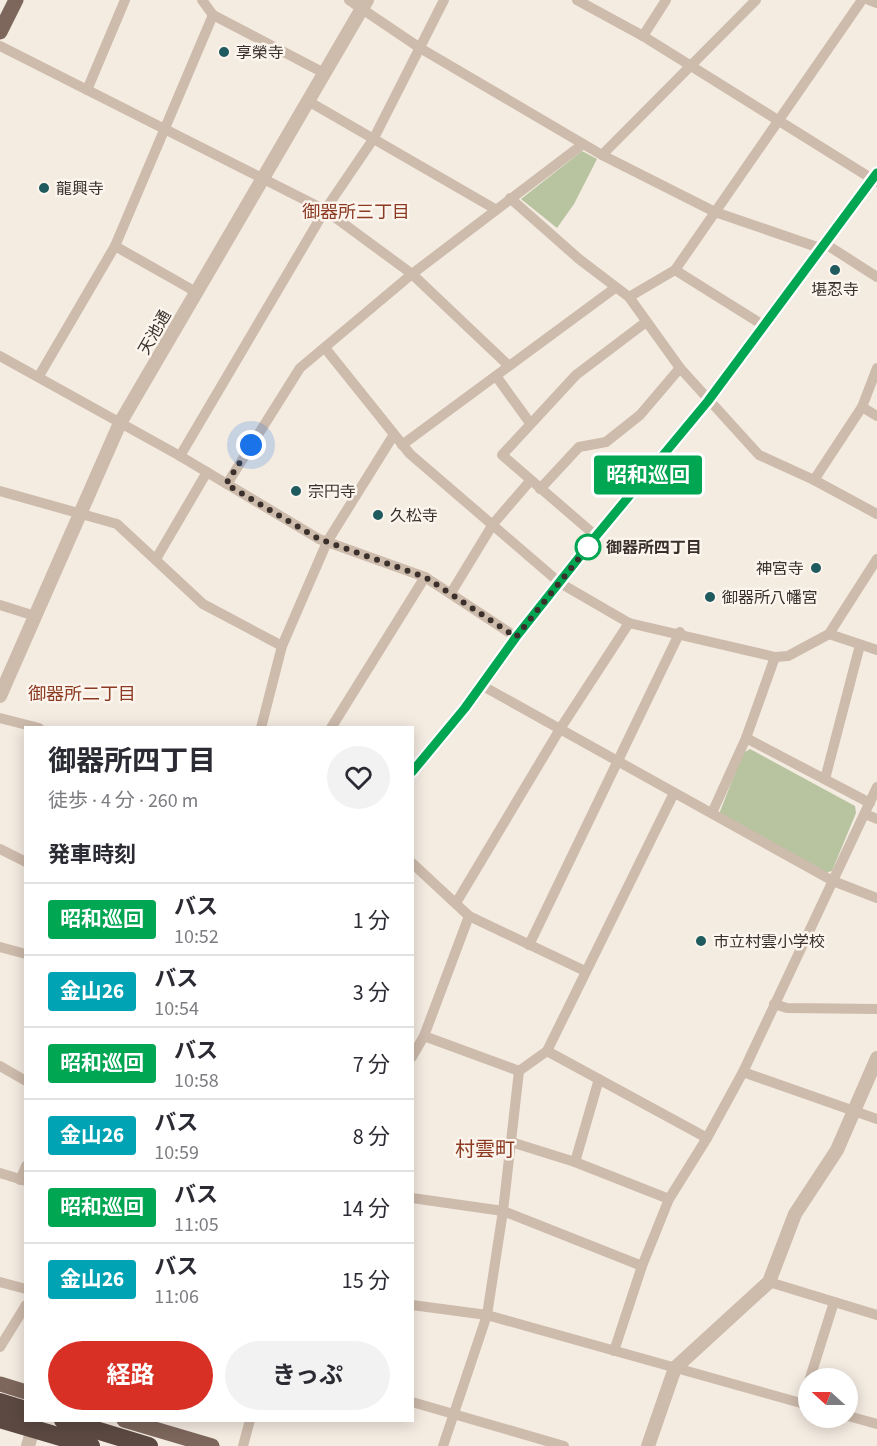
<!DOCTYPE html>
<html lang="ja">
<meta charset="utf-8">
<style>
:root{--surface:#fff;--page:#f2f2f3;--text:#2b2b33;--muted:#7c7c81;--line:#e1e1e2;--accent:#d93025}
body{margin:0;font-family:"Source Sans 3","Noto Sans JP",sans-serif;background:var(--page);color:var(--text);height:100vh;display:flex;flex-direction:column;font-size:22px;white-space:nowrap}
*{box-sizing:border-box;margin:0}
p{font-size:20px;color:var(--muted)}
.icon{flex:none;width:33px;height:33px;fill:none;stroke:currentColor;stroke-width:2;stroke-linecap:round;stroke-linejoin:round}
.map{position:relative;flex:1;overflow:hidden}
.drawer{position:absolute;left:24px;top:726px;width:390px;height:696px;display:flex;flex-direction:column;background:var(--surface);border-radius:0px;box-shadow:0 3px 15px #0003}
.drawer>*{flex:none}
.badge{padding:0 12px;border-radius:4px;font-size:21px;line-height:39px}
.needle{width:39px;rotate:291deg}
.tools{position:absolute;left:798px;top:1368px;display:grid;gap:12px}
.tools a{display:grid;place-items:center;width:60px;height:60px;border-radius:50%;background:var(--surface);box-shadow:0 3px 15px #0003;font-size:30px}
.you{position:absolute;width:30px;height:30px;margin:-15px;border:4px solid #fff;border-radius:50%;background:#1a73e8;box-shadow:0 0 0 9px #1a73e833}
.map>.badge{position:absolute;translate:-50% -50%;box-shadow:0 0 0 3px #fff}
h2{padding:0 24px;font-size:22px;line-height:54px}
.round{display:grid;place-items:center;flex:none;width:63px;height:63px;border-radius:32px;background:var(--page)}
.overview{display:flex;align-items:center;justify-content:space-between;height:102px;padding:0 24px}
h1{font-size:28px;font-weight:700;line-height:45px}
.cta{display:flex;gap:12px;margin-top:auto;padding:12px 24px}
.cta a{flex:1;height:69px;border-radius:36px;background:var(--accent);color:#fff;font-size:24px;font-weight:700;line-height:69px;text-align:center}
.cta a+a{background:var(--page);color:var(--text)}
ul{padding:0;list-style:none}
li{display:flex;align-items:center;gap:18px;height:72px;padding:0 24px;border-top:2px solid var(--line)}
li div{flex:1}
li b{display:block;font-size:22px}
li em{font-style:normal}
li .badge{min-width:66px;font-weight:700;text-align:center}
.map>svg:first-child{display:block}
.green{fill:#b8c4a0}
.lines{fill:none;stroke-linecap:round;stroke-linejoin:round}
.minor{stroke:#cdbbac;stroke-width:10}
.tertiary{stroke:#cdbbac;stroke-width:14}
.primary{stroke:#7d675c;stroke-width:15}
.motorway{stroke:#5c4a42;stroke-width:18}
.line-casing{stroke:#fff;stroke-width:14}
.line{stroke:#00a651;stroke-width:9}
.walk{stroke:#3b302b;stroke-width:6;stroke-dasharray:0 10.8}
.poi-dot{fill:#1f5a5e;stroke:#fbf5ee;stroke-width:2}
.stop-dot{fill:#fff;stroke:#00a651;stroke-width:3}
.labels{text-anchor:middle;stroke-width:5;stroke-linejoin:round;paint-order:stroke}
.poi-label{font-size:16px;fill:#3b302b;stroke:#fbf5ee;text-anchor:start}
.street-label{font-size:16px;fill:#3b302b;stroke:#fbf5ee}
.stop-label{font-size:16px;font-weight:bold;fill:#3b302b;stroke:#fbf5ee;text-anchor:start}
.neighbourhood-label{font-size:18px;fill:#8c3b22;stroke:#fbf5ee}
.quarter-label{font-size:20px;fill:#8c3b22;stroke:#fbf5ee}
</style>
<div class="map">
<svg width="877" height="1446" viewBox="0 0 877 1446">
<rect width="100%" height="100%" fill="#f4ebe1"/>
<!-- green -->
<g class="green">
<polygon points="582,151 597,159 574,204 557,228 521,199"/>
<polygon points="750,749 855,806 856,813 832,871 825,873 719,814 743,753"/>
</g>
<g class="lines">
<!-- minor -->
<g class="minor">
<polyline points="202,0 213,15 324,73"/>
<polyline points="349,0 420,48 602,155 715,212 820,248"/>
<polyline points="577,0 643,36 877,182"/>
<polyline points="869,0 877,3"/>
<polyline points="643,36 666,0"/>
<polyline points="0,46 325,210 412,274 508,365"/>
<polyline points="87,90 125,0"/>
<polyline points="308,101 495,209"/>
<polyline points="602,155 756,0"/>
<polyline points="510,198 579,259 629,297 680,368 759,455 814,480 877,514"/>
<polyline points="824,243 877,277"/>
<polyline points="115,246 196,292"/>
<polyline points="675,270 763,325"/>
<polyline points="629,297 675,270 862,0"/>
<polyline points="325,348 410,454 560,583 629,623 775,657 788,656 829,634 877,559"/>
<polyline points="0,356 180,456 319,539 425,577 516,637"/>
<polyline points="39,376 115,246 213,15"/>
<polyline points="496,376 530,423"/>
<polyline points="862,407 877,416"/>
<polyline points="402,445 615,288"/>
<polyline points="180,456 325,210 374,138 444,0"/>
<polyline points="814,480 862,407 877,368"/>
<polyline points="227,484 300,368 412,274 583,144"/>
<polyline points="540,489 579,447 606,442 640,415 680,368"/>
<polyline points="0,491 117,524 203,604 282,646"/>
<polyline points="596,536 502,455 576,375 646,322"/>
<polyline points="156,559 207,472"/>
<polyline points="451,593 493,524 530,481"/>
<polyline points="0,605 35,616"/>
<polyline points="829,634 877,650"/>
<polyline points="481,685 833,881 877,898"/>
<polyline points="0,718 39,728"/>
<polyline points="261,728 282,646 327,542 393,436"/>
<polyline points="331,728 425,577"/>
<polyline points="746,738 870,803"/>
<polyline points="825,779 860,645"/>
<polyline points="712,813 746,738 775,657"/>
<polyline points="865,814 877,819"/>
<polyline points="0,849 26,862"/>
<polyline points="412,863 469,916 585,971"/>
<polyline points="456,903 560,729 629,623"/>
<polyline points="529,945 680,632"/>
<polyline points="0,947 26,954"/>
<polyline points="774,1004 787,1008 877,1009"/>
<polyline points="424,1036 519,1071"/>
<polyline points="547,1051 707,1138"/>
<polyline points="412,1057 424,1036 469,916"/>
<polyline points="0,1066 26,1081"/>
<polyline points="743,1072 877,1119"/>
<polyline points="511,1142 575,1162 669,1199"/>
<polyline points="575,1162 599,1079"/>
<polyline points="0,1173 26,1181"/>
<polyline points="20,1180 26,1166"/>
<polyline points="412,1198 503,1211 642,1266"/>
<polyline points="0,1282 26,1289"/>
<polyline points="769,1282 877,1315"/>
<polyline points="412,1305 487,1315 808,1405"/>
<polyline points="0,1347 26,1305"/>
<polyline points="614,1351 642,1266 669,1199 707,1138 743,1072 877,787"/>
<polyline points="810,1378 834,1302"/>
<polyline points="412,1402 564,1446"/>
<polyline points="802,1403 808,1383"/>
<polyline points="848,1416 877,1424"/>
<polyline points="243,1446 250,1420"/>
<polyline points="443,1446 487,1315 503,1211 519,1071 547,1051 674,793"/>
</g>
<!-- tertiary -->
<g class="tertiary">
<polyline points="0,696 120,423 367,0"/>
<polyline points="412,772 465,708 516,637 596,536 708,401 877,173"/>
<polyline points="28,1446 35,1422"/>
<polyline points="648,1446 675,1368 769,1282 795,1214 837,1150 877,1058"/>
</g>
<!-- primary -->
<g class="primary">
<polyline points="0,32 16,0"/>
<polyline points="0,1384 26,1392"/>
<polyline points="124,1420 212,1446"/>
</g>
<!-- motorway -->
<g class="motorway">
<polyline points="0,1402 26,1410"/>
<polyline points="0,1419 91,1446"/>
<polyline points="63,1420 149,1446"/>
</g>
</g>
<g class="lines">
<!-- line casing -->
<g class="line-casing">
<polyline id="line" points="412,772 465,708 516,637 596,536 708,401 877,173"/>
</g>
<!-- line -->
<use href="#line" class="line"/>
<!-- walk -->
<polyline class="walk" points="251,445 226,484 319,539 425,577 516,637 588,547"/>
</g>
<!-- markers -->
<g class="poi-dot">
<circle cx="224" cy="52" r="6"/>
<circle cx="44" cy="188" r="6"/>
<circle cx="835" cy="270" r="6"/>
<circle cx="296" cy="491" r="6"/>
<circle cx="378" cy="515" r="6"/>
<circle cx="816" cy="568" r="6"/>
<circle cx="710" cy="597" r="6"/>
<circle cx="701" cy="941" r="6"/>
</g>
<circle class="stop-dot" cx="588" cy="547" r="12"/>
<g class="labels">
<!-- poi labels -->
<g class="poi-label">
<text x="236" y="58">享榮寺</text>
<text x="56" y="194">龍興寺</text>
<text x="835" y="295" text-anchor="middle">堪忍寺</text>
<text x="308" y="497">宗円寺</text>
<text x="390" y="521">久松寺</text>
<text x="804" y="574" text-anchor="end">神宮寺</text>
<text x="722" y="603">御器所八幡宮</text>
<text x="713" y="947">市立村雲小学校</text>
</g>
<!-- street labels -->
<g class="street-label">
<text transform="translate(154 332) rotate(-60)" y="6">天池通</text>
</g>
<!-- stop labels -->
<g class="stop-label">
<text x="606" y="553">御器所四丁目</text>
</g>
<!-- neighbourhood labels -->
<g class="neighbourhood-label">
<text x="356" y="218">御器所三丁目</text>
<text x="82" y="700">御器所二丁目</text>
</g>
<!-- quarter labels -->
<g class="quarter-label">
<text x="485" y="1156">村雲町</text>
</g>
</g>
</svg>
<div class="tools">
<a><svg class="needle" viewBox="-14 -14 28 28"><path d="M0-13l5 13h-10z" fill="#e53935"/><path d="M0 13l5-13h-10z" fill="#7c7c81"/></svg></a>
</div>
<div class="you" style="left:251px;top:445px"></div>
<b class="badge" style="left:648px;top:475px;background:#00a651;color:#fff">昭和巡回</b>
<section class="drawer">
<div class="overview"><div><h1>御器所四丁目</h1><p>徒歩 · 4 分 · 260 m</p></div><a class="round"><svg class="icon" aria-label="heart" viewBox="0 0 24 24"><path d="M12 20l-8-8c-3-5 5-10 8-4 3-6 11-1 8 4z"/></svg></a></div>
<h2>発車時刻</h2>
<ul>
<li><span class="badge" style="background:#00a651;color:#fff">昭和巡回</span><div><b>バス</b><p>10:52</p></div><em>1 分</em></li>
<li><span class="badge" style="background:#00a3b4;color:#fff">金山26</span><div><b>バス</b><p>10:54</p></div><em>3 分</em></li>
<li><span class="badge" style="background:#00a651;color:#fff">昭和巡回</span><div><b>バス</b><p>10:58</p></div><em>7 分</em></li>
<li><span class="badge" style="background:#00a3b4;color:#fff">金山26</span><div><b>バス</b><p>10:59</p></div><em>8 分</em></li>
<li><span class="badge" style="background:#00a651;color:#fff">昭和巡回</span><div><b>バス</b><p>11:05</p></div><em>14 分</em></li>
<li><span class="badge" style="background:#00a3b4;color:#fff">金山26</span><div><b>バス</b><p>11:06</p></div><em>15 分</em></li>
</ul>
<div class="cta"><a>経路</a><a>きっぷ</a></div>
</section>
</div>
